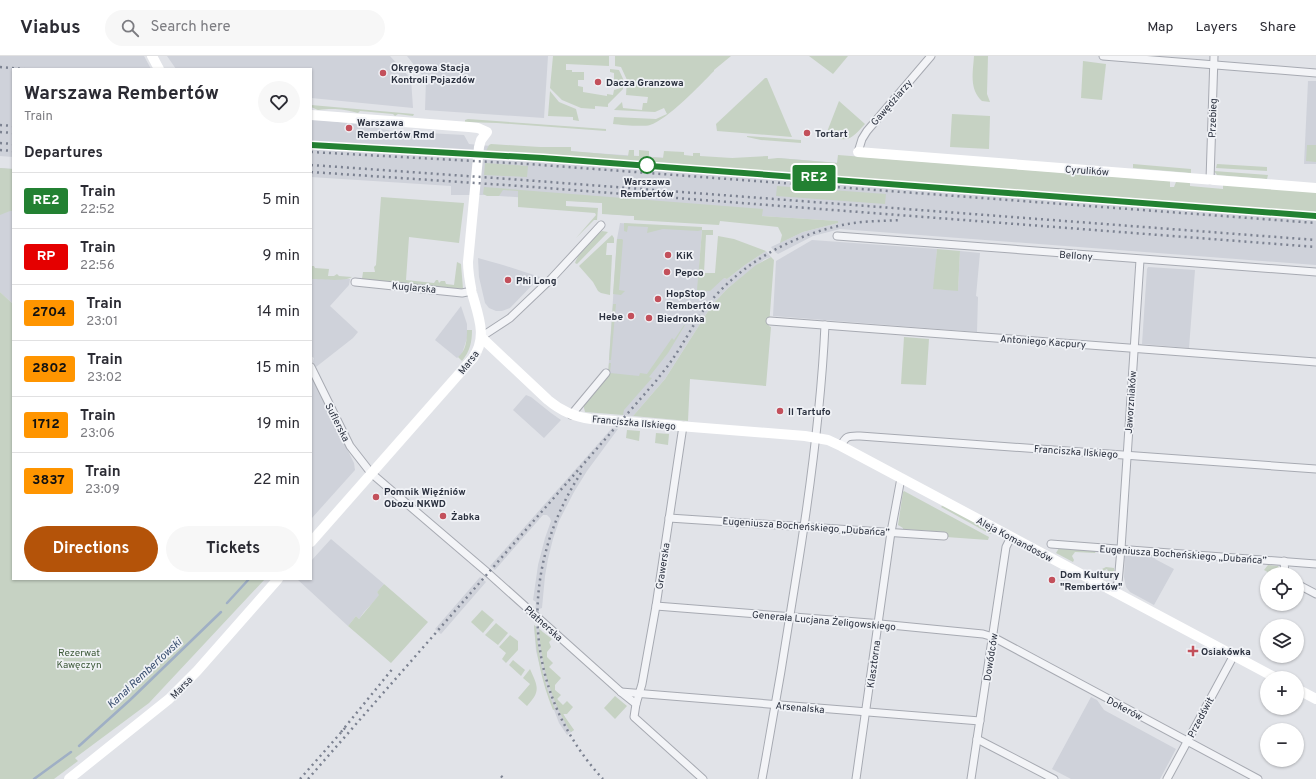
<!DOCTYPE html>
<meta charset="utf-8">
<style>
:root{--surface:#fff;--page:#f7f7f7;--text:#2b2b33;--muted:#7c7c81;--line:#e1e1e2;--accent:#b45309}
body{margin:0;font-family:Overpass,sans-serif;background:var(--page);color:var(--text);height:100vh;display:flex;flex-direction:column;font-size:15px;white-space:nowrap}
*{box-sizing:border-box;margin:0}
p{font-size:13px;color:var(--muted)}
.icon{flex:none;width:22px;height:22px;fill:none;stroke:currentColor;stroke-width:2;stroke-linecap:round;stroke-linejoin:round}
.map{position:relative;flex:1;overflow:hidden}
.sheet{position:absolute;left:12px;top:12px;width:300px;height:512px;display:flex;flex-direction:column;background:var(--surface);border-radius:0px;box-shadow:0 1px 3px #0004}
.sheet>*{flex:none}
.badge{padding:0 8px;border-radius:3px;font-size:14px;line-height:26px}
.fabs{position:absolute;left:1260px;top:511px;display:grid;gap:8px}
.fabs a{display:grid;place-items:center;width:44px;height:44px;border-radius:50%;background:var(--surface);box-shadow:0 1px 3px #0004;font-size:20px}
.map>.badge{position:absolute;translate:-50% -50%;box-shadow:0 0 0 2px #fff}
h2{padding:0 12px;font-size:15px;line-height:36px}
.round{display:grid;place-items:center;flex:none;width:42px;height:42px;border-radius:21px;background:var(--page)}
.headline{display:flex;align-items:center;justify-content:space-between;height:68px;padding:0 12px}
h1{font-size:19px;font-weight:700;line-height:30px}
.action{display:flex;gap:8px;margin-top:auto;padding:8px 12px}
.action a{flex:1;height:46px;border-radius:24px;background:var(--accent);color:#fff;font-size:16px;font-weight:700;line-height:46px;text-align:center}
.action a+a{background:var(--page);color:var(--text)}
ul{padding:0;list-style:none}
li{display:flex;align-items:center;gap:12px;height:56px;padding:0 12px;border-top:1px solid var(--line)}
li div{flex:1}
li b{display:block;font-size:15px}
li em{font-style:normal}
li .badge{min-width:44px;font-weight:700;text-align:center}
header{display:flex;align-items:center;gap:24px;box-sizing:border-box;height:56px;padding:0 20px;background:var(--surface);border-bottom:1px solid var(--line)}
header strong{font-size:19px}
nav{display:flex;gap:22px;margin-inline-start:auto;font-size:14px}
.search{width:280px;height:36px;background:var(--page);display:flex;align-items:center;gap:10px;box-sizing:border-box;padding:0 14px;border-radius:22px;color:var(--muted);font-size:15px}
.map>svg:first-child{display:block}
.built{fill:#cfd2da}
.green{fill:#c6d2c3}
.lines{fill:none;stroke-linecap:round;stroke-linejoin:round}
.stream{stroke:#9fafc5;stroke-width:2.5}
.street-casing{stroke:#a7aab2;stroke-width:9}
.street{stroke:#f3f4f7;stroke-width:7}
.secondary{stroke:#fff;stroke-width:10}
.rail{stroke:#7c8291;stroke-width:2.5;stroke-dasharray:2 4;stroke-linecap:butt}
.line-casing{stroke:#fff;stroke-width:9}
.line{stroke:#238132;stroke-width:6}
.poi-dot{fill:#c3505b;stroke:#f0f2f6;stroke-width:1.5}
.stop-dot{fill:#fff;stroke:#238132;stroke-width:2}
.labels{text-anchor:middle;stroke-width:3.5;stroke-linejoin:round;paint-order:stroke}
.poi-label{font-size:10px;font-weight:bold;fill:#2b313f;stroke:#f0f2f6;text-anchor:start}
.street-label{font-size:10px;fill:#2b313f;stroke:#f0f2f6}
.stop-label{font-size:10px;font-weight:bold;fill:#2b313f;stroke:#f0f2f6}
.park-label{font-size:10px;fill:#3d5939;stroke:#f0f2f6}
.water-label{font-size:11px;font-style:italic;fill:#384e6f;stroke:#f0f2f6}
</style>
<header>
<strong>Viabus</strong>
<div class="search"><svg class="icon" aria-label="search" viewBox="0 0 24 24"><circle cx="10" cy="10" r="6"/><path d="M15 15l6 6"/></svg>Search here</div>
<nav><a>Map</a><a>Layers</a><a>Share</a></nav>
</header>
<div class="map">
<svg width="1316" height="723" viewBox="0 0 1316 723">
<rect width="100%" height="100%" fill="#e1e3e8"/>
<!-- built -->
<g class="built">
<polygon points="0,0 144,0 151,13 13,13 13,101 0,100"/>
<polygon points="167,0 390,0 411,23 413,52 311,42 311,13 176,13"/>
<polygon points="407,0 548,0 544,62 425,54 426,24"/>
<polygon points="1308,25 1316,25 1316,108 1304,108"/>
<polygon points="311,63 357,68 392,75 464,79 469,88 491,90 758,108 778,102 1316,145 1316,209 840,173 813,180 778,198 775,196 771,191 803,176 838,167 838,165 748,159 631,160 608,158 602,158 602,147 486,139 451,139 451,130 311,121"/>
<polygon points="0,112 13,113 13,248 0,236"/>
<polygon points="620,167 702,174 698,224 724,222 727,223 745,209 766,195 771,201 765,203 728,232 712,249 665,323 633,360 623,359 623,354 651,322 608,318 617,183"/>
<polygon points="812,184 937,193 934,233 958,234 960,195 980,197 976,240 978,241 977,276 773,260 776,205"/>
<polygon points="478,202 503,209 540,221 510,252 502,255 496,255 489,252 485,247 479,221"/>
<polygon points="1148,211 1195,214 1189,292 1142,288 1147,213"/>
<polygon points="311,223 350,223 349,229 330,250 358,276 353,282 316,311 313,306 314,302 311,300"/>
<polygon points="461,250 467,268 467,282 462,298 457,302 435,284"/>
<polygon points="311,320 354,407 355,414 311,463"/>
<polygon points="526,339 531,341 551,357 561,364 544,382 513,354"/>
<polygon points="612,372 618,373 587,415 574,436 559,465 553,483 548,503 545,520 542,552 539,553 539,558 535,556 536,546 533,544 538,509 545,482 551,465 550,462 547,459 543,459 495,514 490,510"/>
<polygon points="331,483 384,528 377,536 380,539 364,556 359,563 356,560 348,570 297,523 311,523 311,505"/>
<polygon points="1127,497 1155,499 1155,503 1174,513 1154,549 1130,536 1126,531 1124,521 1125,499 1127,499"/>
<polygon points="480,521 486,526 441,578 435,573"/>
<polygon points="534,569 542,575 543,591 558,645 566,664 574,674 567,679 559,667 545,630 536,595"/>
<polygon points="1091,641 1097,644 1104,654 1176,693 1160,723 1071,723 1052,713"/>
</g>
<!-- green -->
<g class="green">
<polygon points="553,0 609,0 609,10 566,8 566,14 572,14 572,16 584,16 584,24 578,24 578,30 583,31 583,36 607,40 607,38 613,39 614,34 621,32 621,29 614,27 614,17 610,16 610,13 619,14 624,25 623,33 608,48 608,51 595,50 595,53 581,52 562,44 550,32"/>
<path d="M611,0H731L714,14V15C700,29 667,64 650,69C643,71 622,69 613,68L614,61L656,63L667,58L664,52L655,56L614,54L622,46L623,52L642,54L643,47H647L648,41L626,39L627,24L621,11L615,10V0Z"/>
<polygon points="809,0 848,0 833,18"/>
<path d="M974,0H988L987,38L990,46L982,45C969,33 973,16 974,0Z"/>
<polygon points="1083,5 1106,8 1102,44 1081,42"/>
<polygon points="765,22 767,22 792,81 717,75 716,68"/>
<polygon points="550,35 559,46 576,53 579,65 573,64 573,61 548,60"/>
<path d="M839,45L865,68C848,87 849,84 825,81Z"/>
<path d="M311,49L414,58L413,60L398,58L395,60L393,58L360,55L358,57C343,53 334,52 318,54L311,51Z"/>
<polygon points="952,58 990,60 989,93 950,91"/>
<polygon points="468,63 606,73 606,75 497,67 465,66 465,64"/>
<polygon points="747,80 801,84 801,87 761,84 747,81"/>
<polygon points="491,88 540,91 571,91 571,95 628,100 629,94 634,94 634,100 639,100 639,94 649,95 649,101 663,102 664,95 684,96 684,99 693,100 693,97 700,97 700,100 732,102 768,100 768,103 778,102 837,107 838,99 1170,125 1170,131 1174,131 1176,126 1190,126 1190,130 1223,133 1223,129 1316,136 1316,157 486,95 489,89"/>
<polygon points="1307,89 1316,89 1316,106 1306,105"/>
<polygon points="485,107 528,110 527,121 484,119"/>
<polygon points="1133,108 1191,113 1191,117 1133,112"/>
<polygon points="1217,108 1267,111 1267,115 1216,112"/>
<polygon points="0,112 13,113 13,155 10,155 0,159"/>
<polygon points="1214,115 1268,119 1267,123 1217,119"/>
<polygon points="777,130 886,138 885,148 776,140"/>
<polygon points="484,131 763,153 762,160 838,165 838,167 803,176 780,187 782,179 778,171 720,165 719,169 634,164 634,160 602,158 602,147 566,145 566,150 598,152 597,164 594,164 576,182 596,159 595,157 518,151 518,135 503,134 499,140 487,140 483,138"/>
<polygon points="381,141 464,147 459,187 409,181 406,224 434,227 436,224 438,224 439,227 441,225 445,225 446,228 454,229 457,206 461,208 463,233 388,227 362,223 363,216 375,216 374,211 376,209"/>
<polygon points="624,167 702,171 702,174 713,174 713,179 706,179 704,217 715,217 718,180 734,183 766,195 745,209 727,223 724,222 710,235 697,234 702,174 698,175 663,173 647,177 648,171 628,170 627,176 624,175"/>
<path d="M602,175L608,176L577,208L575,207C578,197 593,180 602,175Z"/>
<polygon points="612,179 614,182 614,187 607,187 606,199 612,199 610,239 601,237 598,235 593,226 579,210"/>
<polygon points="617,183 622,183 623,184 619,234 625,235 621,239 613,238"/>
<polygon points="937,193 960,195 958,235 933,233"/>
<polygon points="771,201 774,204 769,270 771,271 766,330 690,323 688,365 633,360 665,323 712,249 728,232 756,209"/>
<path d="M311,210H314L315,212L329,213L328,220H334L337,218L339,220L352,221C344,226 322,223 311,223Z"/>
<polygon points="0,236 13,248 13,523 265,523 149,647 75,702 78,705 54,723 0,723"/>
<polygon points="613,248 616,248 611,304 609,304"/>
<polygon points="684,269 685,269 668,297 649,321 652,322 624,354 623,359 585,356 583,348 608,318 609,307 611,307 610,317 639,320 640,317 647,318 672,282 674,284"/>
<path d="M467,274H472C472,286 470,295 462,305L458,301C466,295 467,284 467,274Z"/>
<polygon points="904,281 929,283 926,329 901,328"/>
<polygon points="627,374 640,375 639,385 626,382"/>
<polygon points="656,377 669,378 668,389 655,387"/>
<polygon points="904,435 989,481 988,484 946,481 946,476 903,473 903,472 898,469 903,436"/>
<polygon points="943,449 993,476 992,477 990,478 941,451"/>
<polygon points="1059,492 1096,495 1095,497 1075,496 1072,500 1074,504 1073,506 1056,497"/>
<polygon points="1268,509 1278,510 1280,514 1278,518 1271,518 1264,514"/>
<polygon points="1106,511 1114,512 1114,519 1111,522 1107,513 1103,515 1108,524 1099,520 1102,513"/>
<polygon points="384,528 428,566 391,607 348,570 356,560 359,563 379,539 377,536"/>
<polygon points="482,554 494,564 483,577 471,566"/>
<polygon points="496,567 508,577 498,589 485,579"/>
<path d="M534,569L536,571C539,600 543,627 555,653L553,654C542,627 536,598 534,569Z"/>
<path d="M539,573L552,583L549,586L551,591L547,596V601L553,607L549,611L561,622L555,629V634L561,639L557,643L563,649L567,645L573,651L567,658H563L574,674L571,676C551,645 541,609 539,573Z"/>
<polygon points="510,579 518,585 518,594 506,607 502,603 506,597 499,591"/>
<polygon points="513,604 525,614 521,620 509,609"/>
<path d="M530,613C538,631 541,635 527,650L518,642L530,628L523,622Z"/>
<polygon points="615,640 627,650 615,663 604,652"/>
</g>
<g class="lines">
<!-- stream -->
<g class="stream">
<polyline points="227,547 249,523"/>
<polyline points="79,690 130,644 221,556"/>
<polyline points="34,723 71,696"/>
</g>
<!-- street casing -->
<g class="street-casing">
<g id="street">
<polyline points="1103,0 1316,17"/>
<polyline points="858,96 862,83 867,75 931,0"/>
<polyline points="1210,124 1214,0"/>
<polyline points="837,180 1316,216"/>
<polyline points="355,226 462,237 472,235"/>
<polyline points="770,265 1316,306"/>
<polyline points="481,281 510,262 552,222 601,169"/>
<polyline points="311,311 350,390 371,417 488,517 621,636 636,648"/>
<polyline points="571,359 606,317"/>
<polyline points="683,370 656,550 642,628 636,648 634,661 703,723"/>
<path d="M841,390C846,379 849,380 860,380L1316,413"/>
<polyline points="669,462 944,480"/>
<polyline points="1051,488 1316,508"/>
<polyline points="1284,505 1285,518"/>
<polyline points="1297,528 1316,538"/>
<polyline points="1113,535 1118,527 1121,493 1140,204"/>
<polyline points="656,550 870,567 983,578 993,581 1258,723"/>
<polyline points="621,636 980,665"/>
<polyline points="977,683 1054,723"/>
<path d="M762,723C774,658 785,593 795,528C809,443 821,356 825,269"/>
<polyline points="856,723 891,476 901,422"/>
<polyline points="971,723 1006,491 1011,481"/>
<polyline points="1167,723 1234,599"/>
</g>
</g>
<!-- street -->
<use href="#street" class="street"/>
<!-- secondary -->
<g class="secondary">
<polyline points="152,0 159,13"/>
<path d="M311,59L469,71L478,72L487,76L481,84L479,91L468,206C468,216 470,227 472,237C478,259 488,281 473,302L311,486"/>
<polyline points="858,96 1316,132"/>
<path d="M481,281L548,344C561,355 574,361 591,363L805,380L828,384L841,390L1276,622"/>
<polyline points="1297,633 1316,643"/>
<polyline points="69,723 169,643 197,615 278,523"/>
</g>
<!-- rail -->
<g class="rail">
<polyline points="0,11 24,13"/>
<polyline points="0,69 13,70"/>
<polyline points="0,76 13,77"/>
<polyline points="0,87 13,88"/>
<polyline points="311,89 528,100 1316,160"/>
<polyline points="0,94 13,95"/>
<polyline points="311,96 528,108 1316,167"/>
<polyline points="311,109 523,124 1316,184"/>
<polyline points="311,116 520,130 1316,191"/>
<path d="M581,417C532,492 522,585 563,666C574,687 587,706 603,723"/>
<polyline points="341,676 394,611"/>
<polyline points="501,720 504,723"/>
<polyline points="300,723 345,672"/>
<path d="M308,723L656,325C662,317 669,309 674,301C685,285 694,267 705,252C738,210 786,182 838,170C858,165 880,165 901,164"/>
</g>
</g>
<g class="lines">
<!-- line casing -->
<g class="line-casing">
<polyline id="line" points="311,89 543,102 1316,160"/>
</g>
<!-- line -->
<use href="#line" class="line"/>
</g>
<!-- markers -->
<g class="poi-dot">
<circle cx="383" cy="17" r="4"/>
<circle cx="598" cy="26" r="4"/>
<circle cx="349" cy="72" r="4"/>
<circle cx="807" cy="77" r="4"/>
<circle cx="668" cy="199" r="4"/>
<circle cx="667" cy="216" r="4"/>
<circle cx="508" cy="224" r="4"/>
<circle cx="658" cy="243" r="4"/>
<circle cx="631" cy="260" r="4"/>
<circle cx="649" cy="262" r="4"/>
<circle cx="780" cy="355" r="4"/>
<circle cx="376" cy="441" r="4"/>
<circle cx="443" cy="460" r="4"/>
<circle cx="1052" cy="524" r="4"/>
<path d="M1191 589h4v4h4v4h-4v4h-4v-4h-4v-4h4z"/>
</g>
<circle class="stop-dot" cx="647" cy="109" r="8"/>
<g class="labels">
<!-- poi labels -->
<g class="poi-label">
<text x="391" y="15">Okręgowa Stacja<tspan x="391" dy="12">Kontroli Pojazdów</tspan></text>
<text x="606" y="30">Dacza Granzowa</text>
<text x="357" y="70">Warszawa<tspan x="357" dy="12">Rembertów Rmd</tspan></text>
<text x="815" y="81">Tortart</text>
<text x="676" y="203">KiK</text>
<text x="675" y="220">Pepco</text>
<text x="516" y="228">Phi Long</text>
<text x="666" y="241">HopStop<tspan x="666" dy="12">Rembertów</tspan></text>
<text x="623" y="264" text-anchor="end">Hebe</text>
<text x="657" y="266">Biedronka</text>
<text x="788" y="359">Il Tartufo</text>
<text x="384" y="439">Pomnik Więźniów<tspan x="384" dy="12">Obozu NKWD</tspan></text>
<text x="451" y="464">Żabka</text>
<text x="1060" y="522">Dom Kultury<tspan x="1060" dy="12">"Rembertów"</tspan></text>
<text x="1201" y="599">Osiakówka</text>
</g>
<!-- street labels -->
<g class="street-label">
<text transform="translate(891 46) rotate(-49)" y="4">Gawędziarzy</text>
<text transform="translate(1212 62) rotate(-88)" y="4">Przebieg</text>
<text transform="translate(1087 114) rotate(4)" y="4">Cyrulików</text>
<text transform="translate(1076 199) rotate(4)" y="4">Bellony</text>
<text transform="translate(414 231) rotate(5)" y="4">Kuglarska</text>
<text transform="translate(1043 285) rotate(4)" y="4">Antoniego Kacpury</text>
<text transform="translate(468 306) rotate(-52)" y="4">Marsa</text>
<text transform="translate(1130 346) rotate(-86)" y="4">Jaworzniaków</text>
<text transform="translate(338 366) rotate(63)" y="4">Suflerska</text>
<text transform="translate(634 366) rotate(5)" y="4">Franciszka Ilskiego</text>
<text transform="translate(1076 395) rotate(4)" y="4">Franciszka Ilskiego</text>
<text transform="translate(806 470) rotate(4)" y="4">Eugeniusza Bocheńskiego „Dubańca”</text>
<text transform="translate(1015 483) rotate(28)" y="4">Aleja Komandosów</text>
<text transform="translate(1183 498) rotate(4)" y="4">Eugeniusza Bocheńskiego „Dubańca”</text>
<text transform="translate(662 510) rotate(-81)" y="4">Grawerska</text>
<text transform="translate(824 564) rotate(5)" y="4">Generała Lucjana Żeligowskiego</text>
<text transform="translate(544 567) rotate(42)" y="4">Płatnerska</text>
<text transform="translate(990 601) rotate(-81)" y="4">Dowódców</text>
<text transform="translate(873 608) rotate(-82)" y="4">Klasztorna</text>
<text transform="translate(181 631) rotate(-46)" y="4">Marsa</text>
<text transform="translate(800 651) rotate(5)" y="4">Arsenalska</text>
<text transform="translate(1125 652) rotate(28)" y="4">Dokerów</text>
<text transform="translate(1200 661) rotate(-62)" y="4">Przedświt</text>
</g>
<!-- stop labels -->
<g class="stop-label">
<text x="647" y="129">Warszawa<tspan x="647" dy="12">Rembertów</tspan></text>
</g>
<!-- park labels -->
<g class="park-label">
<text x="79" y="600">Rezerwat<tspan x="79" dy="12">Kawęczyn</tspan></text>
</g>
<!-- water labels -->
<g class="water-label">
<text transform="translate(144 617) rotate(-43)" y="4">Kanał Rembertowski</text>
</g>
</g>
</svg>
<div class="fabs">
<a><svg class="icon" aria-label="locate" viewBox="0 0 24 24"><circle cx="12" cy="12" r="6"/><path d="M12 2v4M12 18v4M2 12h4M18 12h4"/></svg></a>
<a><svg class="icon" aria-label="layers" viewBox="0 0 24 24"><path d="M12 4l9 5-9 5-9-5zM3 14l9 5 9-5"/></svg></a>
<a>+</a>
<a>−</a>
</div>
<b class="badge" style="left:814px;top:122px;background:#238132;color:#fff">RE2</b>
<section class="sheet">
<div class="headline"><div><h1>Warszawa Rembertów</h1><p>Train</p></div><a class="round"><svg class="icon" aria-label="heart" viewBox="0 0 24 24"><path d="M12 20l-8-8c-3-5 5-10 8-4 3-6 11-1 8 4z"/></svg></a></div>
<h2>Departures</h2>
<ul>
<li><span class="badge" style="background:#238132;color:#fff">RE2</span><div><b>Train</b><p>22:52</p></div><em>5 min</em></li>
<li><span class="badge" style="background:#e50000;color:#fff">RP</span><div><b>Train</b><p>22:56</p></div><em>9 min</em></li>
<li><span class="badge" style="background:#ff9500;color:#111">2704</span><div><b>Train</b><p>23:01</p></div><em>14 min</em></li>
<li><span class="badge" style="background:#ff9500;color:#111">2802</span><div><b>Train</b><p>23:02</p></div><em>15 min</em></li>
<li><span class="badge" style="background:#ff9500;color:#111">1712</span><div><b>Train</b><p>23:06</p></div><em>19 min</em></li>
<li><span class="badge" style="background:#ff9500;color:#111">3837</span><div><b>Train</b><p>23:09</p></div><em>22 min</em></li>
</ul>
<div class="action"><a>Directions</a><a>Tickets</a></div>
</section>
</div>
